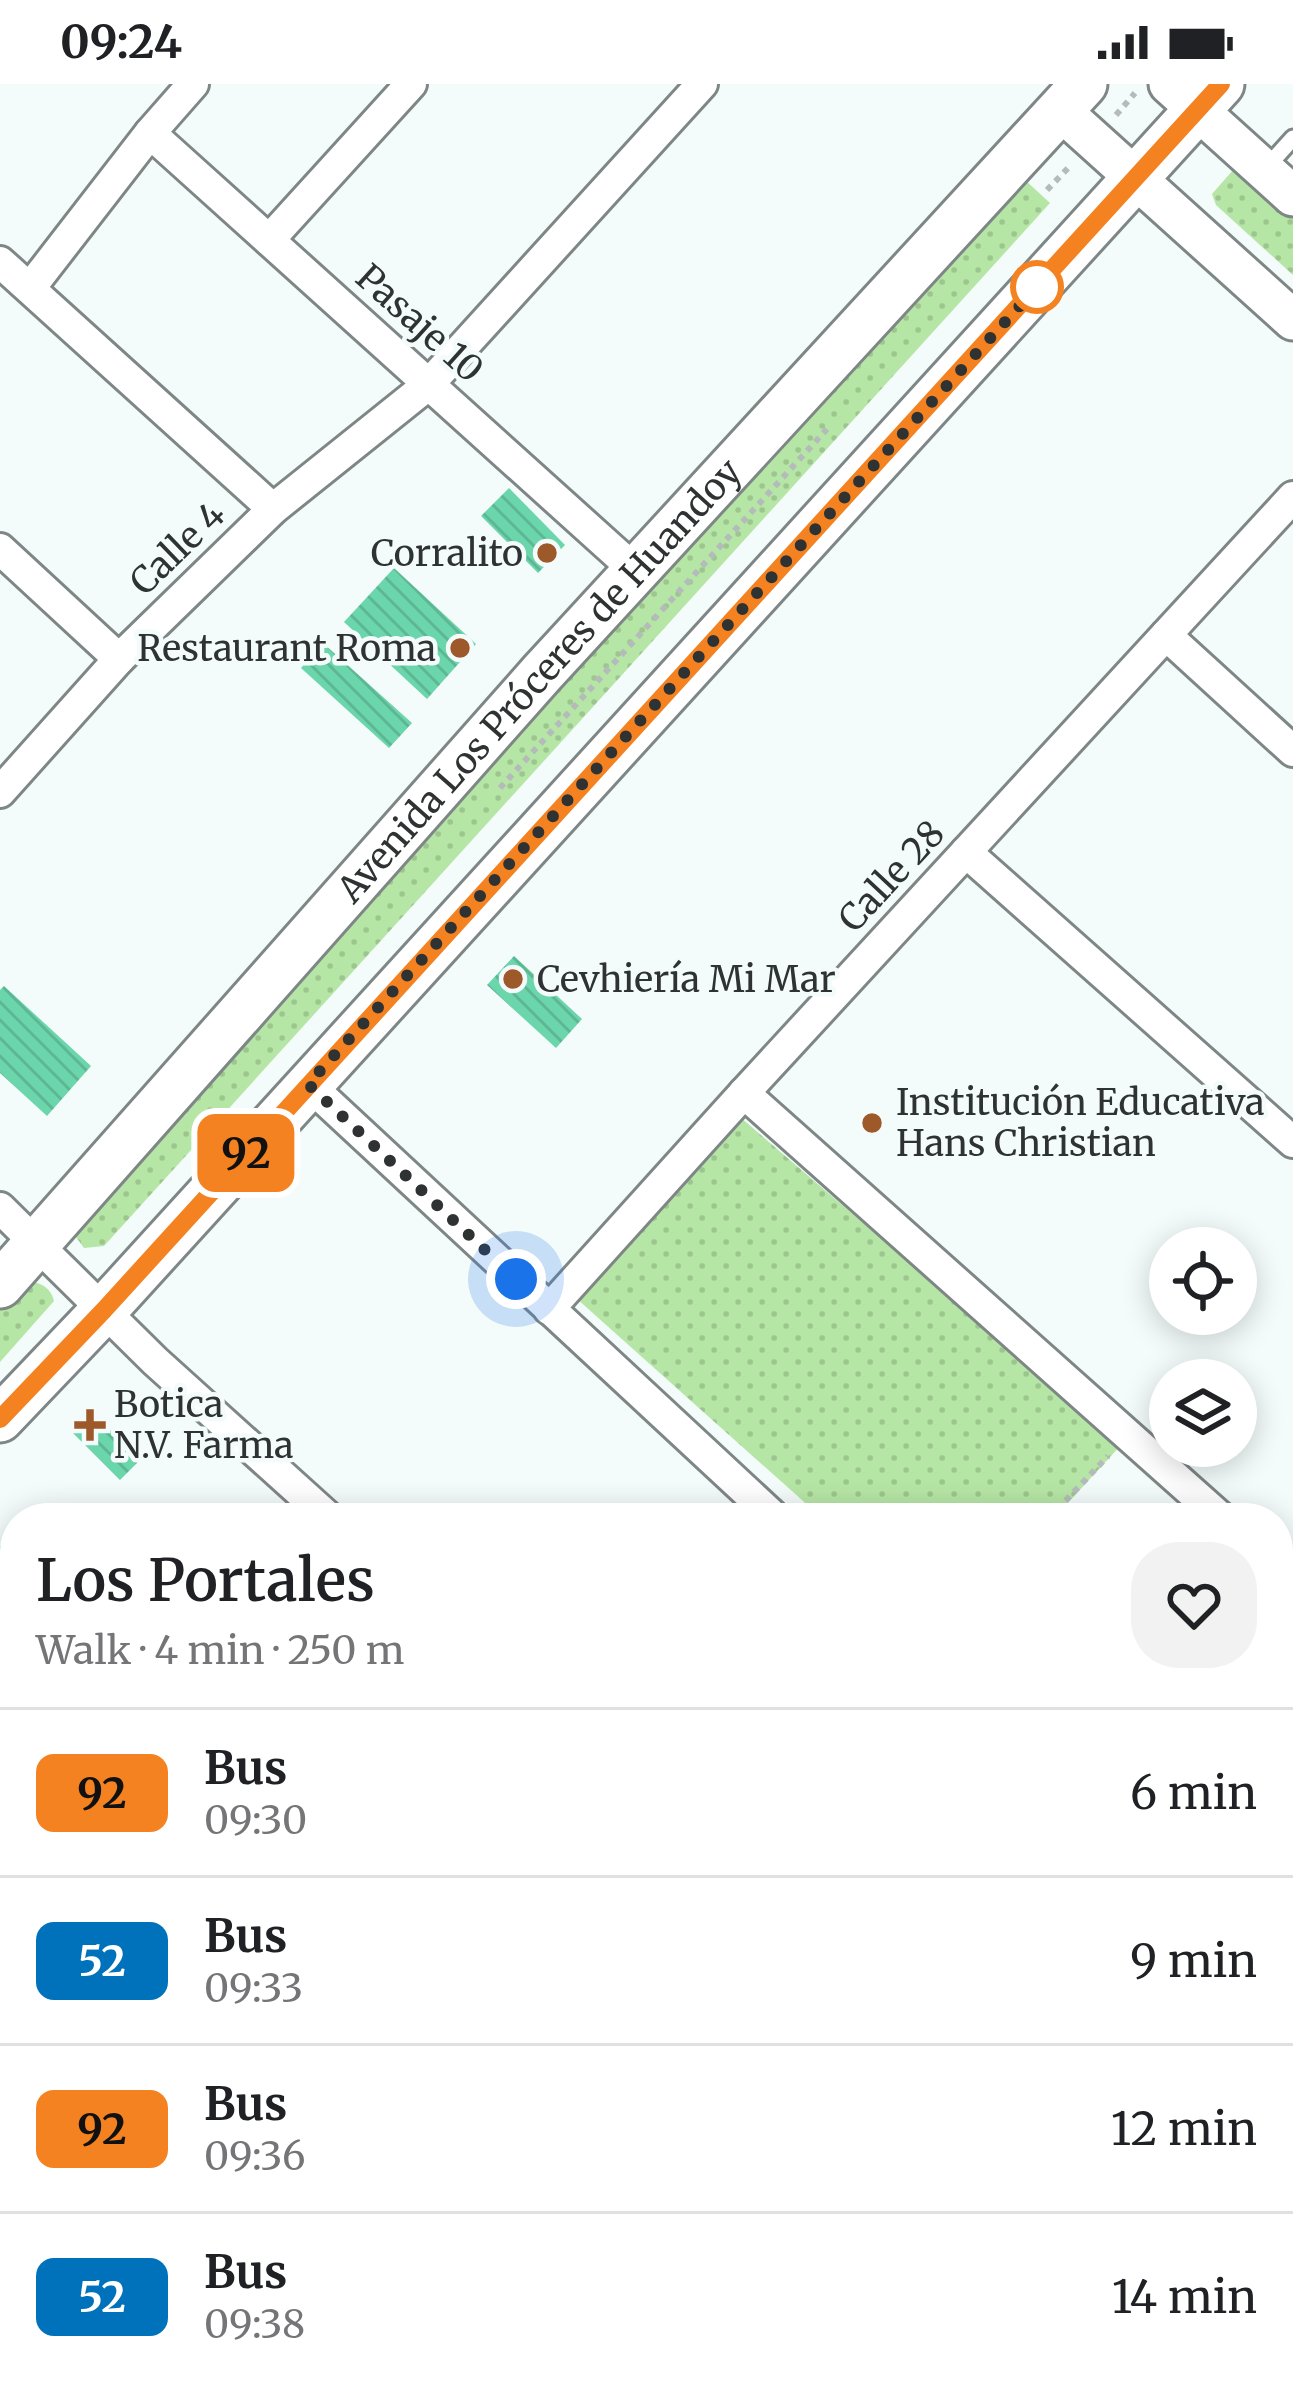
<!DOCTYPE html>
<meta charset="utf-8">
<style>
:root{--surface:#fff;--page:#f2f2f2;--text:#202124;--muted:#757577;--line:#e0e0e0}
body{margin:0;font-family:Merriweather,serif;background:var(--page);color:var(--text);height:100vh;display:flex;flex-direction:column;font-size:45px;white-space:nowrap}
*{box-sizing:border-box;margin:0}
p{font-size:39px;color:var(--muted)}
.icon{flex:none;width:66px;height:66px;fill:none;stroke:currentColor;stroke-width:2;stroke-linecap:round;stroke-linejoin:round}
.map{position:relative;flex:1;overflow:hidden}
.details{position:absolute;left:0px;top:1419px;width:1293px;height:903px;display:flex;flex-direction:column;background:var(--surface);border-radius:48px 48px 0 0;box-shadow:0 6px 30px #0003}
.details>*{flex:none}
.badge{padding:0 24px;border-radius:18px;font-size:42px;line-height:78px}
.fabs{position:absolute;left:1149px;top:1143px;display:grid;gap:24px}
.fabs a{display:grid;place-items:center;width:108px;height:108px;border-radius:50%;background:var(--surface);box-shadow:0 6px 30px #0003;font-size:60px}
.you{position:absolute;width:60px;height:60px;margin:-30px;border:9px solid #fff;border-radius:50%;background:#1a73e8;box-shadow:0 0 0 18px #1a73e833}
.map>.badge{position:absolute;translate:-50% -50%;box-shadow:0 0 0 6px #fff}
.round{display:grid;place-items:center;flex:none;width:126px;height:126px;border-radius:48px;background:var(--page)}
.summary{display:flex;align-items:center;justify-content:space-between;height:204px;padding:0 36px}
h1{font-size:57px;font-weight:600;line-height:90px}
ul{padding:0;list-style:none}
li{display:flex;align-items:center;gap:36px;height:168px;padding:0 36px;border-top:3px solid var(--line)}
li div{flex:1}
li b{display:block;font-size:45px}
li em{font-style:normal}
li .badge{min-width:132px;font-weight:700;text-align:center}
.status{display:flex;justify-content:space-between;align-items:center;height:84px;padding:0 60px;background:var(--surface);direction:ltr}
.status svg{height:33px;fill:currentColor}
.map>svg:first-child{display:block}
.grass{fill:url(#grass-dots)}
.building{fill:url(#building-back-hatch)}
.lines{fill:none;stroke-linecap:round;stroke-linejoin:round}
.service-casing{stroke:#7f8686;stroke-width:21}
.minor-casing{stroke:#7f8686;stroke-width:36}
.tertiary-casing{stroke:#7f8686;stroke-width:45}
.secondary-casing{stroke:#7f8686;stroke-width:51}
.primary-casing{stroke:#7f8686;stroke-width:54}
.path{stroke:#b5bbbb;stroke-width:6;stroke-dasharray:6 6;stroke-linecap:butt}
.service{stroke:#fff;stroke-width:15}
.minor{stroke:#fff;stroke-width:30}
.tertiary{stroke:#fff;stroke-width:39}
.secondary{stroke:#fff;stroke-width:45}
.primary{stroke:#fff;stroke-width:48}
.line-casing{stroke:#fff;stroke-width:27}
.line{stroke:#f58220;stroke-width:18}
.walk{stroke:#2f3232;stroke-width:12;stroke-dasharray:0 21.6}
.stop-dot{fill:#fff;stroke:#f58220;stroke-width:6}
.poi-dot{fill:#9d592a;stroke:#f3fbfb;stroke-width:4.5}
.labels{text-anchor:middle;stroke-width:9;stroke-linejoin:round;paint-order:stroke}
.street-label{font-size:36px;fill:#2f3232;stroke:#f3fbfb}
.poi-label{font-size:36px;fill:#2f3232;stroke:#f3fbfb;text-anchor:start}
</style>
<div class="status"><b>09:24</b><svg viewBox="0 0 49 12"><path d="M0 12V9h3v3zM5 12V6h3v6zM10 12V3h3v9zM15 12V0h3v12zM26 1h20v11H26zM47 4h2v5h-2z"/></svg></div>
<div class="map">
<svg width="1293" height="2320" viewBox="0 0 1293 2320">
<defs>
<pattern id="grass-dots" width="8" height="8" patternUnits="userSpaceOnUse" patternTransform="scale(3)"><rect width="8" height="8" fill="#b6e6a5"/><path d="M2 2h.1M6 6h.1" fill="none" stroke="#9dc68e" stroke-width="1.8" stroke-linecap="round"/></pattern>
<pattern id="building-back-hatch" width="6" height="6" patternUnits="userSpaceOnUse" patternTransform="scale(3)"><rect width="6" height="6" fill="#6bd5ac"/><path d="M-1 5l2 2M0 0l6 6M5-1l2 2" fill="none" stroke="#5db794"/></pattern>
</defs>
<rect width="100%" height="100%" fill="#f3fbfb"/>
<!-- grass -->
<g class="grass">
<polygon points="1234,85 1246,92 1293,134 1293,191 1216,121 1212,110"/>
<polygon points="1024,95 1050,119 104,1162 84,1164 73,1149 76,1135"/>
<polygon points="740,1033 1121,1361 1054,1434 822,1434 576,1214"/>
<path d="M21,1197C37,1197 50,1201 54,1217L0,1278V1221Z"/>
<polygon points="842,2307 1272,2307 1286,2320 862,2320"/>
</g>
<!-- building -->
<g class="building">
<polygon points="509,404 565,461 538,489 481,432"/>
<polygon points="394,484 476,560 427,615 344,538"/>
<polygon points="323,559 412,639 389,664 301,584"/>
<polygon points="514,872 582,935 556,964 487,901"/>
<polygon points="4,902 91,982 47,1032 0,989 0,906"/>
<polygon points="93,1329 140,1376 120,1396 73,1349"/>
<polygon points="0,1461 15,1475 15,1568 0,1555"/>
<polygon points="15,2073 15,2132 0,2122 0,2096"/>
</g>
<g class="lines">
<!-- service casing -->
<g class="service-casing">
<polyline id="service" points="1266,84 1293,54"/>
</g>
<!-- minor casing -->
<g class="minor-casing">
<g id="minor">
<polyline points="150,49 636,487"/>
<polyline points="269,156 411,0"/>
<polyline points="0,178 273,425"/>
<polyline points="30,204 150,49 193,0"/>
<polyline points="0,465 119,575"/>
<polyline points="1166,551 1293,667"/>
<polyline points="0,708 119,575 273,425 429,300 702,0"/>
<polyline points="966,768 1293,1058"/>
<polyline points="308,1000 775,1434"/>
<polyline points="744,1009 1221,1434"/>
<polyline points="0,1124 155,1277 329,1434"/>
<polyline points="549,1225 744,1009 1293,413"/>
<polyline points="1278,1485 1293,1498"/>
<polyline points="1278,1750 1293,1734"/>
<polyline points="0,1819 15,1803"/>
<polyline points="1278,2189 1293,2172"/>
<polyline points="1278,2291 1293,2305"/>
<polyline points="815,2307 835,2320"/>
</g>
</g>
<!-- tertiary casing -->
<g class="tertiary-casing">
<g id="tertiary">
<polyline points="1169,0 1293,112"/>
<polyline points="1060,26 1293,236"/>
</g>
</g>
<!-- secondary casing -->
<g class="secondary-casing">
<g id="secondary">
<path id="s1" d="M0,1201L542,589L1084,0"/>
<polyline points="0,1335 104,1226 1221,0"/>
<polyline points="0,2179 15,2188"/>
<polyline points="200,2307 221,2320"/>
</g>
</g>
<!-- primary casing -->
<g class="primary-casing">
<g id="primary">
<polyline points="0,2245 15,2254"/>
<polyline points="98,2307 118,2320"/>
</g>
</g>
<!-- path -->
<g class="path">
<polyline points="1116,31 1135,9"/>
<polyline points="1047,106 1071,81"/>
<polyline points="500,704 827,345"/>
<polyline points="1049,1434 1108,1372"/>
</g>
<!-- service -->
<use href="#service" class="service"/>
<!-- minor -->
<use href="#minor" class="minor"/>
<!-- tertiary -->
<use href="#tertiary" class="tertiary"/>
<!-- secondary -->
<use href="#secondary" class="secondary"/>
<!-- primary -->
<use href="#primary" class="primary"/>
</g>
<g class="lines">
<!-- line casing -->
<g class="line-casing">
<polyline id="line" points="0,1335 104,1226 1221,0"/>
</g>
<!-- line -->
<use href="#line" class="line"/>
<!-- walk -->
<polyline class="walk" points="516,1195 308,1000 1037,203"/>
</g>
<!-- markers -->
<circle class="stop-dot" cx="1037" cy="203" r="24"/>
<g class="poi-dot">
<circle cx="547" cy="469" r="12"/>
<circle cx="460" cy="564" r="12"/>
<circle cx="513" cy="895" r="12"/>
<circle cx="872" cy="1039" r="12"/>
<path d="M84 1323h12v12h12v12h-12v12h-12v-12h-12v-12h12z"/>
</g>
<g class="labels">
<!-- street labels -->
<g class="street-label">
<text transform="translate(420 239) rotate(42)" y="13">Pasaje 10</text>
<text transform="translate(177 464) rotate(-44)" y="13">Calle 4</text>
<text dy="13" stroke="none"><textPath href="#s1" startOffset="810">Avenida Los Próceres de Huandoy</textPath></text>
<text transform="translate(891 792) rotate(-47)" y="13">Calle 28</text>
</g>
<!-- poi labels -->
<g class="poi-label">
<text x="523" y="482" text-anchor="end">Corralito</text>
<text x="436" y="577" text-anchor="end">Restaurant Roma</text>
<text x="537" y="908">Cevhiería Mi Mar</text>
<text x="896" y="1031">Institución Educativa<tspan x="896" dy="41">Hans Christian</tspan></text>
<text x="114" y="1333">Botica<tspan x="114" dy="41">N.V. Farma</tspan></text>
</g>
</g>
</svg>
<div class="fabs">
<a><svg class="icon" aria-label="locate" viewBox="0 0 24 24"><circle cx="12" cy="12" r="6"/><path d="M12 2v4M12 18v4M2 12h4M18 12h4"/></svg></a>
<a><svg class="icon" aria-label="layers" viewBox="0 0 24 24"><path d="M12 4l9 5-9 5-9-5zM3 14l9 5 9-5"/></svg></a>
</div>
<div class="you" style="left:516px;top:1195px"></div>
<b class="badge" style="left:246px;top:1069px;background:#f58220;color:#111">92</b>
<section class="details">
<div class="summary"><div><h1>Los Portales</h1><p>Walk · 4 min · 250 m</p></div><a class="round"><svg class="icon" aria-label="heart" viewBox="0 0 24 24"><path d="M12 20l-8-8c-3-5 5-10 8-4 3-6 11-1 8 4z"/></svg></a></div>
<ul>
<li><span class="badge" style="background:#f58220;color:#111">92</span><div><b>Bus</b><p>09:30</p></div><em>6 min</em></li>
<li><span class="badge" style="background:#0072bc;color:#fff">52</span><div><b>Bus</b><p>09:33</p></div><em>9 min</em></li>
<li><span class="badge" style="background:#f58220;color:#111">92</span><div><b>Bus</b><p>09:36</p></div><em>12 min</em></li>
<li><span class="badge" style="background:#0072bc;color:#fff">52</span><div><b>Bus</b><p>09:38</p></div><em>14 min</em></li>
</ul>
</section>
</div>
